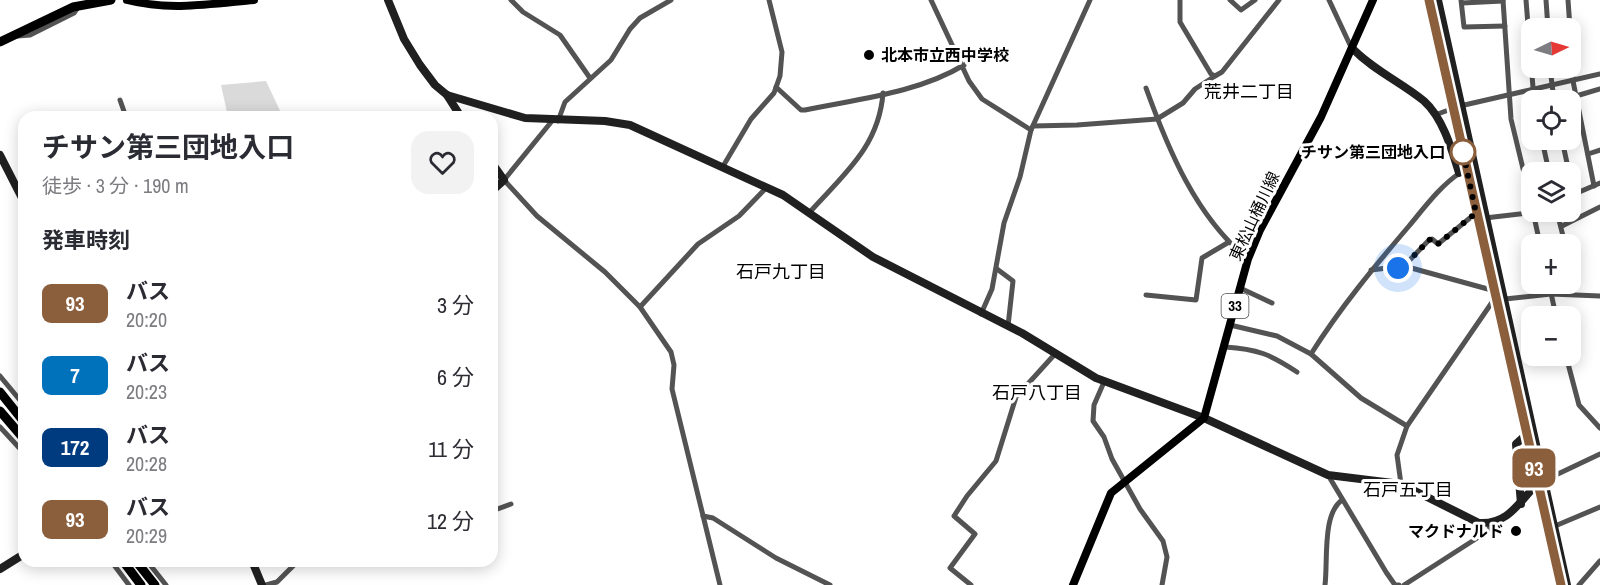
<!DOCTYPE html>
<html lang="ja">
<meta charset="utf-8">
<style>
:root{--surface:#fff;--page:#f2f2f3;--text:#2b2b33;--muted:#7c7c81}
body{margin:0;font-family:"Archivo Narrow","Noto Sans JP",sans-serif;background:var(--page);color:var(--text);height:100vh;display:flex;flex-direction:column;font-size:22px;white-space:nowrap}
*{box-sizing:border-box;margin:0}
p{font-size:20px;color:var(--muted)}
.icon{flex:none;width:33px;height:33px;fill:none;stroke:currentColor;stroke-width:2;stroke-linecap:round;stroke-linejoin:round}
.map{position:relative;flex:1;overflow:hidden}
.drawer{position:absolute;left:18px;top:111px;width:480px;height:456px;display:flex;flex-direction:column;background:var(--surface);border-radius:18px;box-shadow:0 3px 15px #0003}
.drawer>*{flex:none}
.badge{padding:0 12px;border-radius:9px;font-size:21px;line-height:39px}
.needle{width:39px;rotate:85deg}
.fabs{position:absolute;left:1521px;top:18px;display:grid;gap:12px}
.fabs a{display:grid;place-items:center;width:60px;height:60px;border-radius:12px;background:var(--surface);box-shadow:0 3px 15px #0003;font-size:30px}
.you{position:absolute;width:30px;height:30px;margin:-15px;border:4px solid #fff;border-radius:50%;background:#1a73e8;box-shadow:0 0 0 9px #1a73e833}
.map>.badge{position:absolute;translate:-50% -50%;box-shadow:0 0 0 3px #fff}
h2{padding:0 24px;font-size:22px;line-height:54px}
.round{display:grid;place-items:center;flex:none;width:63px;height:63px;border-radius:18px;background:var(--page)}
.overview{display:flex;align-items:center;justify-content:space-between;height:102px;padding:0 24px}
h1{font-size:28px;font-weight:700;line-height:45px}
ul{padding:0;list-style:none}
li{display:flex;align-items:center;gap:18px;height:72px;padding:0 24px}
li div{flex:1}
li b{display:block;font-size:22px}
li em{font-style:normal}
li .badge{min-width:66px;font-weight:700;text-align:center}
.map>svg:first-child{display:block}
.green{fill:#dadada}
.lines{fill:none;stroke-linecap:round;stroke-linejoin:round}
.street{stroke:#535353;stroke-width:5}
.secondary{stroke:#202020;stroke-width:8}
.primary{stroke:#000;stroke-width:8}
.highway{stroke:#000;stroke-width:9}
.line-casing{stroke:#fff;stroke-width:14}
.line{stroke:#8b5e3c;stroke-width:9}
.walk{stroke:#000;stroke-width:6;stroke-dasharray:0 10.8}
.poi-dot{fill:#000;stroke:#fff;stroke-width:2}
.stop-dot{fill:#fff;stroke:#8b5e3c;stroke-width:3}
.labels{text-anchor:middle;stroke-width:6;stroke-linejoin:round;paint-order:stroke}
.shield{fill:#fff;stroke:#4c4c4c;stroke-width:1.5}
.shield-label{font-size:15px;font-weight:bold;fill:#000}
.poi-label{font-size:16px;font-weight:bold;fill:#000;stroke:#fff;text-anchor:start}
.stop-label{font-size:16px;font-weight:bold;fill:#000;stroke:#fff;text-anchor:end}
.street-label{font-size:16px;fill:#000;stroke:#fff}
.neighbourhood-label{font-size:18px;fill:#000;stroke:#fff}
</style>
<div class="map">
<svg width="1600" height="585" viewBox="0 0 1600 585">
<rect width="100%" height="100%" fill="#fff"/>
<!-- green -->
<polygon class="green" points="266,81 283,117 228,117 221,85"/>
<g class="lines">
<!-- street -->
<g class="street">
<polyline points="511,0 523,12 560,35 590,78"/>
<polyline points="931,0 969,81 982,99 1031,130"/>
<polyline points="1180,0 1180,22 1211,74 1215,76 1222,72 1279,0"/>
<polyline points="1230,0 1241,10 1255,0"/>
<polyline points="1329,0 1351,47"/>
<polyline points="1461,0 1464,27 1505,26"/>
<polyline points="1503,0 1511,119 1532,206"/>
<polyline points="1526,0 1534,100"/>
<polyline points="1546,0 1548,28"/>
<polyline points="1568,0 1570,28"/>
<polyline points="1462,3 1503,1"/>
<polyline points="18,36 30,35 74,13 78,7"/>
<polyline points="1570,38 1573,81 1594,186"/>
<polyline points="1550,68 1554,100"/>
<path d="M776,87L801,110H805C857,99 918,93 964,65"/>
<path d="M1146,88C1168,149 1196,217 1248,259"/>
<polyline points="1576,96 1600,89"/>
<polyline points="120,100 126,117"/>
<polyline points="1460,106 1600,74"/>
<polyline points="1435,115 1454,108"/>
<polyline points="552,121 504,180 537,216 605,272 640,307 671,352 674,365 672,389 720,585"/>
<polyline points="558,121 565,102 611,60 630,29 640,18 671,0"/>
<polyline points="1033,126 1077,125 1157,119 1183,103 1195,89 1215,76"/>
<polyline points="1542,140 1549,172"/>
<polyline points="1562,140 1569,172"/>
<polyline points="1588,154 1600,150"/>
<polyline points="722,168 751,119 774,93 780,76 782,52 769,0"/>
<polyline points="1570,181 1573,195"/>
<polyline points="1570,196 1600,183"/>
<polyline points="1533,212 1540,244"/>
<polyline points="1557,212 1565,244"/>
<path d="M809,213C843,175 879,147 883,93"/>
<polyline points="1485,218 1536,212"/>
<polyline points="1562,226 1600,207"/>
<polyline points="1404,266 1495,291"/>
<polyline points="997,269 1013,281 1008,326"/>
<polyline points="1371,270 1404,266 1429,240 1432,239 1438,244 1476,213"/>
<polyline points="1549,284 1556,316"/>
<polyline points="1240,288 1272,303"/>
<polyline points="1146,295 1196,300 1202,258 1229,242"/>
<polyline points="1505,299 1551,294 1600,296"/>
<polyline points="640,307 698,244 739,216 767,187"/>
<polyline points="981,314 992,289 1004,223 1020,177 1031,130 1090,0"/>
<path d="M1230,325L1277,336L1311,354C1340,308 1374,267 1409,226C1424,208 1441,185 1460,173"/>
<path d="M1225,347C1257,349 1270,354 1297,372"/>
<polyline points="1311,354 1361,398 1407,426"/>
<polyline points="1566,356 1579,405 1600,428"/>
<polyline points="0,376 24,405"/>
<polyline points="1104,382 1094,405 1093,421 1104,437 1112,459 1140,509 1163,541 1167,557 1162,585"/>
<polyline points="0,427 24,453"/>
<polyline points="1328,475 1386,572 1395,585 1399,585"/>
<polyline points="1541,482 1600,454"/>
<polyline points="1401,484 1397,455 1407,426 1495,298"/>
<polyline points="492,511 511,504"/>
<polyline points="703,516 713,518 776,558 830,585"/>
<polyline points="1555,526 1600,507"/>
<polyline points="111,561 129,585"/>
<polyline points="147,561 166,585"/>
<polyline points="266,585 277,582 298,561"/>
<polyline points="971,585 950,568 975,534 954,516 967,496 996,461 1016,397 1055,354"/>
<path d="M1325,585C1328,561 1322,514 1342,500"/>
<polyline points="1404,585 1488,531 1491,524"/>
<polyline points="1579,585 1600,561"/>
</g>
<!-- secondary -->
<g class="secondary">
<path d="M388,0L404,39L420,65L435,85L447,95L525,118L605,121L630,125L783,195L873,257L1022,333L1096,378L1204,418L1328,475L1401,484L1479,523C1508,525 1519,502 1537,484"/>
<polyline points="1429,0 1561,585"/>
<polyline points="1438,0 1567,585"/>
<path d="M1352,48C1373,70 1401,82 1424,101C1443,118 1452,150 1459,173"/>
<polyline points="447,95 461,117"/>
<polyline points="0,155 24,202"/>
<polyline points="492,163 504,180 492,191"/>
<polyline points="1521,504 1516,444 1527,434"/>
<polyline points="252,561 262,585"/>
<polyline points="0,569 24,554"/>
</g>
<!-- primary -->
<g class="primary">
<path d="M127,0C169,11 211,4 254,0"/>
<polyline points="1073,585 1111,493 1204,418 1248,259 1260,230 1321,117 1373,0"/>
</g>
<!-- highway -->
<g class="highway">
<polyline points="0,42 73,7 111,0"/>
<polyline points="0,392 24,422"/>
<polyline points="0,411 24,439"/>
<polyline points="123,561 141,585"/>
<polyline points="136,561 155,585"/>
</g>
</g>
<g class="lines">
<!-- line casing -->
<g class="line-casing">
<polyline id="line" points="1429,0 1561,585"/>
</g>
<!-- line -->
<use href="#line" class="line"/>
<!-- walk -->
<polyline class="walk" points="1398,268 1404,266 1429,240 1432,239 1438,244 1476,213 1463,152"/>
</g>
<!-- markers -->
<g class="poi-dot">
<circle cx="869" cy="55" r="6"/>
<circle cx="1516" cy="531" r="6"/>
</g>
<circle class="stop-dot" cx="1463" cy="152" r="12"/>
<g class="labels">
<!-- shield labels -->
<rect class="shield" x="1221.5" y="294" width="27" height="24" rx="4.5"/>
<g class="shield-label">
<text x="1235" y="311">33</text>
</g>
<!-- poi labels -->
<g class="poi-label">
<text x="881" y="61">北本市立西中学校</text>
<text x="1504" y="537" text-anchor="end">マクドナルド</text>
</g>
<!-- stop labels -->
<g class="stop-label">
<text x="1445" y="158">チサン第三団地入口</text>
</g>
<!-- street labels -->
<g class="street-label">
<text transform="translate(1254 216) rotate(-65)" y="6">東松山桶川線</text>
</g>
<!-- neighbourhood labels -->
<g class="neighbourhood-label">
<text x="1249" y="98">荒井二丁目</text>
<text x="781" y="278">石戸九丁目</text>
<text x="1037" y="399">石戸八丁目</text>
<text x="1408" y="496">石戸五丁目</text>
</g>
</g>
</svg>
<div class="fabs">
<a><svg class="needle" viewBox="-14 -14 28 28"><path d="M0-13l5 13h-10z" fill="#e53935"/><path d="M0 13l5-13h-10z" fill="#7c7c81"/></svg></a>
<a><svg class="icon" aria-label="locate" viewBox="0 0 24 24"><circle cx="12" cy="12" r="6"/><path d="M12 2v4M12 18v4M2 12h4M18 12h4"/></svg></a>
<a><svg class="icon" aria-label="layers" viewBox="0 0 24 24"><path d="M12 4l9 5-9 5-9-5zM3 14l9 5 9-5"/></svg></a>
<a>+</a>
<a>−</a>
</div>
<div class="you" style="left:1398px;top:268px"></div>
<b class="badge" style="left:1534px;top:468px;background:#8b5e3c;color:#fff">93</b>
<section class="drawer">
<div class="overview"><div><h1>チサン第三団地入口</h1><p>徒歩 · 3 分 · 190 m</p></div><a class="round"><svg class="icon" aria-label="heart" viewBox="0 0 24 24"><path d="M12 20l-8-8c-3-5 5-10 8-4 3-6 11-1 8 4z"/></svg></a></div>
<h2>発車時刻</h2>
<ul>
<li><span class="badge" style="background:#8b5e3c;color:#fff">93</span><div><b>バス</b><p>20:20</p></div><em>3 分</em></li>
<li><span class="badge" style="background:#0072bc;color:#fff">7</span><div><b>バス</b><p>20:23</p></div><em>6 分</em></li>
<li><span class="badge" style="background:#003b80;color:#fff">172</span><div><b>バス</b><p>20:28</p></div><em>11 分</em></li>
<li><span class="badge" style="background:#8b5e3c;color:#fff">93</span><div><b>バス</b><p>20:29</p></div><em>12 分</em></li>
</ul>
</section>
</div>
